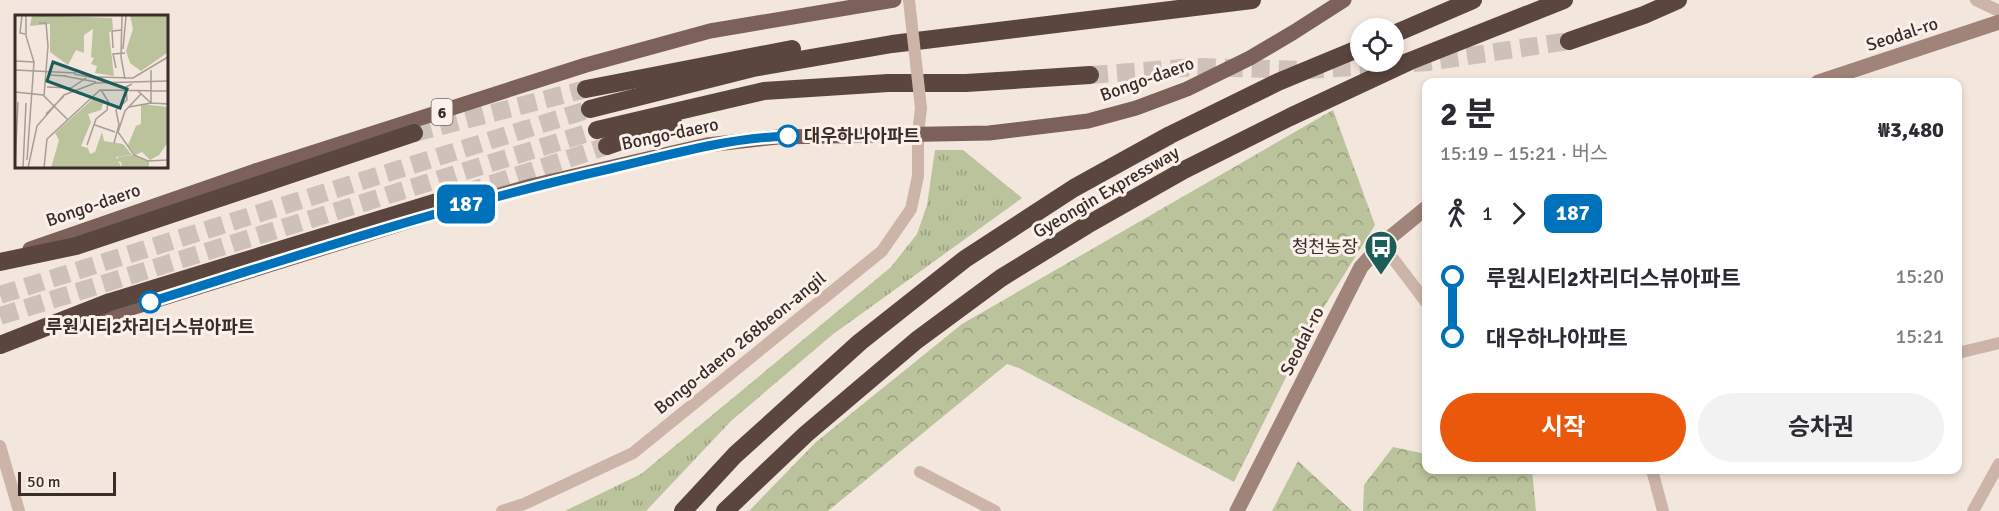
<!DOCTYPE html>
<html lang="ko">
<meta charset="utf-8">
<style>
:root{--surface:#fff;--page:#f2f2f3;--text:#2b2b33;--muted:#7c7c81;--accent:#ea580c}
body{margin:0;font-family:Signika,"Noto Sans KR",sans-serif;background:var(--page);color:var(--text);height:100vh;display:flex;flex-direction:column;font-size:22px;white-space:nowrap}
*{box-sizing:border-box;margin:0}
p{font-size:20px;color:var(--muted)}
.icon{flex:none;width:33px;height:33px;fill:none;stroke:currentColor;stroke-width:2;stroke-linecap:round;stroke-linejoin:round}
.map{position:relative;flex:1;overflow:hidden}
.drawer{position:absolute;left:1422px;top:78px;width:540px;height:396px;display:flex;flex-direction:column;background:var(--surface);border-radius:12px;box-shadow:0 3px 9px #0003}
.drawer>*{flex:none}
.badge{padding:0 12px;border-radius:9px;font-size:21px;line-height:39px}
.tools{position:absolute;left:1350px;top:18px;display:grid;gap:12px}
.tools a{display:grid;place-items:center;width:54px;height:54px;border-radius:50%;background:var(--surface);box-shadow:0 3px 9px #0003;font-size:30px}
.scale{position:absolute;left:18px;bottom:15px;width:98px;box-sizing:border-box;padding-left:6px;border:3px solid #392c29;border-top:0;font-size:16px;line-height:21px;white-space:nowrap;color:#392c29;-webkit-text-stroke:4px #fbf1ea;paint-order:stroke}
.map>.badge{position:absolute;translate:-50% -50%;box-shadow:0 0 0 3px #fff}
.legs{display:flex;align-items:center;gap:9px;height:66px;padding:0 18px;font-size:20px}
.legs p{margin-inline-start:auto}
.overview{display:flex;align-items:center;justify-content:space-between;height:102px;padding:0 18px}
h1{font-size:33px;font-weight:700;line-height:45px}
.action{display:flex;gap:12px;margin-top:auto;padding:12px 18px}
.action a{flex:1;height:69px;border-radius:36px;background:var(--accent);color:#fff;font-size:24px;font-weight:700;line-height:69px;text-align:center}
.action a+a{background:var(--page);color:var(--text)}
ul{padding:0 18px;list-style:none}
li{display:flex;align-items:center;gap:21px;height:60px;font-size:22px}
li i{display:grid;place-items:center;width:9px;height:100%;margin:0 8px;background:currentColor}
li i::after{content:'';width:15px;height:15px;margin:-8px;border:4px solid;border-radius:50%;background:var(--surface)}
li p{margin-inline-start:auto}
li:first-child i{background:linear-gradient(#0000 50%,currentColor 0)}
li:last-child i{background:linear-gradient(currentColor 50%,#0000 0)}
.map>svg:first-child{display:block}
.forest{fill:url(#forest-crowns)}
.park{fill:url(#park-tufts)}
.lines{fill:none;stroke-linecap:round;stroke-linejoin:round}
.highway-tunnel{stroke:#cec1b9;stroke-width:18;stroke-dasharray:18 9;stroke-linecap:butt}
.street{stroke:#ccb5a8;stroke-width:12}
.secondary{stroke:#a08379;stroke-width:15}
.primary{stroke:#7b6159;stroke-width:15}
.highway{stroke:#5a453f;stroke-width:18}
.street-bridge{stroke:#ccb5a8;stroke-width:12}
.line-1-casing{stroke:#fff;stroke-width:14}
.line-1{stroke:#0072bc;stroke-width:9}
.stop-1-dot{fill:#fff;stroke:#0072bc;stroke-width:3}
.labels{text-anchor:middle;stroke-width:6;stroke-linejoin:round;paint-order:stroke}
.shield{fill:#fbf1ea;stroke:#736763;stroke-width:1.5}
.shield-label{font-size:16px;font-weight:bold;fill:#392c29}
.street-label{font-size:18px;fill:#392c29;stroke:#fbf1ea}
.stop-label{font-size:18px;font-weight:bold;fill:#392c29;stroke:#fbf1ea;text-anchor:start}
.poi-label{font-size:18px;fill:#392c29;stroke:#fbf1ea;text-anchor:end}
.inset-road{fill:none;stroke:#a99c95;stroke-width:1.5}
.view{fill:#1c5d5a;fill-opacity:0.15;stroke:#1c5d5a;stroke-width:3}
.inset-edge{fill:none;stroke:#392c29;stroke-width:3}
</style>
<div class="map">
<svg width="1999" height="511" viewBox="0 0 1999 511">
<defs>
<pattern id="forest-crowns" width="20" height="18" patternUnits="userSpaceOnUse" patternTransform="scale(1.5)"><rect width="20" height="18" fill="#bbc39c"/><path d="M2 6a3 3 0 1 1 6 0M12 15a3 3 0 1 1 6 0" fill="none" stroke="#999f7f"/></pattern>
<pattern id="park-tufts" width="24" height="20" patternUnits="userSpaceOnUse" patternTransform="scale(1.5)"><rect width="24" height="20" fill="#bbc39c"/><path d="M3 7l-1-3M5 7V3M7 7l1-3M15 17l-1-3M17 17v-4M19 17l1-3" fill="none" stroke="#999f7f"/></pattern>
</defs>
<rect width="100%" height="100%" fill="#f3e6dd"/>
<!-- forest -->
<g class="forest">
<polygon points="1333,110 1375,225 1309,331 1234,482 1019,368 1007,364 828,511 749,511 816,442 962,324"/>
<polygon points="1393,447 1426,454 1426,470 1532,470 1536,511 1363,511 1364,485"/>
<polygon points="1298,461 1352,511 1272,511"/>
</g>
<!-- park -->
<polygon class="park" points="935,150 963,150 1022,198 832,335 731,421 646,511 565,511 641,474 891,267 917,234 927,205"/>
<g class="lines">
<!-- highway-tunnel -->
<g class="highway-tunnel">
<polyline points="1090,75 1196,67 1308,70 1428,62 1569,41"/>
<polyline points="414,133 586,89"/>
<polyline points="440,201 607,146"/>
<polyline points="0,295 590,109"/>
<polyline points="0,316 597,130"/>
</g>
<!-- street -->
<g class="street">
<polyline points="909,0 911,18"/>
<polyline points="1976,0 1999,11"/>
<polyline points="1382,244 1426,302"/>
<polyline points="1958,353 1999,343"/>
<polyline points="0,446 19,511"/>
<polyline points="1652,470 1663,511"/>
<polyline points="920,472 995,511"/>
<polyline points="502,511 524,504 633,453 882,251 911,209 918,176 918,134 921,108"/>
<polyline points="1973,511 1999,464"/>
</g>
<!-- secondary -->
<g class="secondary">
<polyline points="1818,82 1999,22"/>
<polyline points="1237,511 1361,267 1382,244 1426,208"/>
</g>
<!-- primary -->
<g class="primary">
<polyline points="30,249 255,171 586,65 710,31 894,0"/>
<polyline points="66,327 128,309 429,215 531,186 707,145 778,137 989,133 1088,121 1136,108 1187,89 1250,58 1294,32 1344,0"/>
</g>
<!-- highway -->
<g class="highway">
<polyline points="1394,34 1473,0"/>
<polyline points="1569,41 1644,15 1678,0"/>
<polyline points="586,89 792,49"/>
<polyline points="590,109 753,68 892,44 1252,0"/>
<polyline points="597,130 764,91 888,83 966,83 1090,75"/>
<polyline points="607,146 673,123"/>
<polyline points="0,262 76,246 414,133"/>
<polyline points="0,345 110,302 440,201"/>
<polyline points="683,511 735,455 860,342 965,259 1074,188 1170,135 1278,82 1360,48"/>
<polyline points="725,511 806,434 917,340 1001,278 1087,225 1184,170 1290,117 1410,61 1564,0"/>
</g>
<!-- street-bridge -->
<polyline class="street-bridge" points="911,18 921,108"/>
</g>
<g class="lines">
<!-- line-1 casing -->
<g class="line-1-casing">
<path id="line-1" d="M150,302C303,254 454,204 609,169C669,155 727,138 788,136"/>
</g>
<!-- line-1 -->
<use href="#line-1" class="line-1"/>
</g>
<!-- icons -->
<defs>
<g id="bus-pin" transform="scale(1.725)"><path d="M0 17L-7.5 6A9.5 9.5 0 1 1 7.5 6Z" fill="#1c5d5a" stroke="#fbf1ea"/><path d="M-5-6H5V4H4V6H2V4H-2V6H-4V4H-5ZM-3.5-4V0h7V-4ZM-3.5 1.2v1.5H-2V1.2ZM2 1.2v1.5H3.5V1.2Z" fill="#fff"/></g>
</defs>
<g fill-rule="evenodd">
<use href="#bus-pin" x="1381" y="247"/>
</g>
<!-- markers -->
<g class="stop-1-dot">
<circle cx="788" cy="136" r="10"/>
<circle cx="150" cy="302" r="10"/>
</g>
<g class="labels">
<!-- shield labels -->
<rect class="shield" x="431.5" y="99" width="21" height="26" rx="4.5"/>
<g class="shield-label">
<text x="442" y="118">6</text>
</g>
<!-- street labels -->
<g class="street-label">
<text transform="translate(1902 34) rotate(-18)" y="6">Seodal-ro</text>
<text transform="translate(1147 79) rotate(-20)" y="6">Bongo-daero</text>
<text transform="translate(670 134) rotate(-12)" y="6">Bongo-daero</text>
<text transform="translate(1106 192) rotate(-30)" y="6">Gyeongin Expressway</text>
<text transform="translate(93 205) rotate(-19)" y="6">Bongo-daero</text>
<text transform="translate(1302 341) rotate(-63)" y="6">Seodal-ro</text>
<text transform="translate(740 343) rotate(-39)" y="6">Bongo-daero 268beon-angil</text>
</g>
<!-- stop labels -->
<g class="stop-label">
<text x="804" y="142">대우하나아파트</text>
<text x="150" y="333" text-anchor="middle">루원시티2차리더스뷰아파트</text>
</g>
<!-- poi labels -->
<g class="poi-label">
<text x="1358" y="253">청천농장</text>
</g>
</g>
<!-- overview -->
<g transform="translate(15 15)">
<rect width="153" height="153" fill="#f3e6dd"/>
<path d="M17,0L97,3L98,14L94,18L99,61L80,58L82,51L76,49L79,43L76,42L78,14L69,20V38L61,35L53,50L35,37V9L15,11ZM115,0H153L152,38L126,56L115,48L111,36L118,14ZM80,82L89,85L86,95L73,99L76,107L66,131L73,133L75,139L80,137L87,117L89,126L108,129L117,140L101,142L107,153H36L44,125L40,118ZM126,89L153,92V127L144,140L135,145L127,137L120,140L113,130L121,111L126,109Z" fill="#bbc39c"/>
<path d="M118,140L134,146V153H107L106,147L102,146L103,142Z" fill="#bbc39c"/>
<path class="inset-road" d="M7,0L5,18L10,19M11,0V21L19,47L12,145M107,0L106,42L110,64M24,8H31L33,31L29,81M98,33L97,16L107,15M108,34L111,1M0,46L19,47M101,53L98,39L110,38M0,55L61,58M59,59L85,64M34,60L52,61M49,61L81,67M82,62L118,63L153,42M32,72L56,73L71,63M122,75L136,88L153,89M0,77L28,80L53,105M126,79L110,96L103,117L119,140L133,146L153,145M114,92L136,88V55M31,99L49,81M80,110L100,117M99,128L104,110L101,95L112,85L111,72L117,69M72,130L81,104L92,95L93,86L86,75M0,151L3,87M8,153L11,88M13,153L22,111L49,80L80,68L153,66M29,153L32,124L85,75L153,76"/>
<path class="view" d="M38,47L112,74L105,93L32,66Z"/>
<rect width="153" height="153" class="inset-edge"/>
</g>
</svg>
<div class="tools">
<a><svg class="icon" aria-label="locate" viewBox="0 0 24 24"><circle cx="12" cy="12" r="6"/><path d="M12 2v4M12 18v4M2 12h4M18 12h4"/></svg></a>
</div>
<div class="scale">50 m</div>
<b class="badge" style="left:466px;top:204px;background:#0072bc;color:#fff">187</b>
<section class="drawer">
<div class="overview"><div><h1>2 분</h1><p>15:19 – 15:21 · 버스</p></div><b>₩3,480</b></div>
<div class="legs"><svg class="icon" aria-label="walk" viewBox="0 0 24 24"><circle cx="13" cy="4" r="2"/><path d="M13 8l-2 6 4 7M11 14l-3 7M7 12l3-4h3l4 4"/></svg>1<svg class="icon" aria-label="forward" viewBox="0 0 24 24"><path d="M9 5l7 7-7 7"/></svg><b class="badge" style="background:#0072bc;color:#fff">187</b></div>
<ul>
<li><i style="color:#0072bc"></i><b>루원시티2차리더스뷰아파트</b><p>15:20</p></li>
<li><i style="color:#0072bc"></i><b>대우하나아파트</b><p>15:21</p></li>
</ul>
<div class="action"><a>시작</a><a>승차권</a></div>
</section>
</div>
